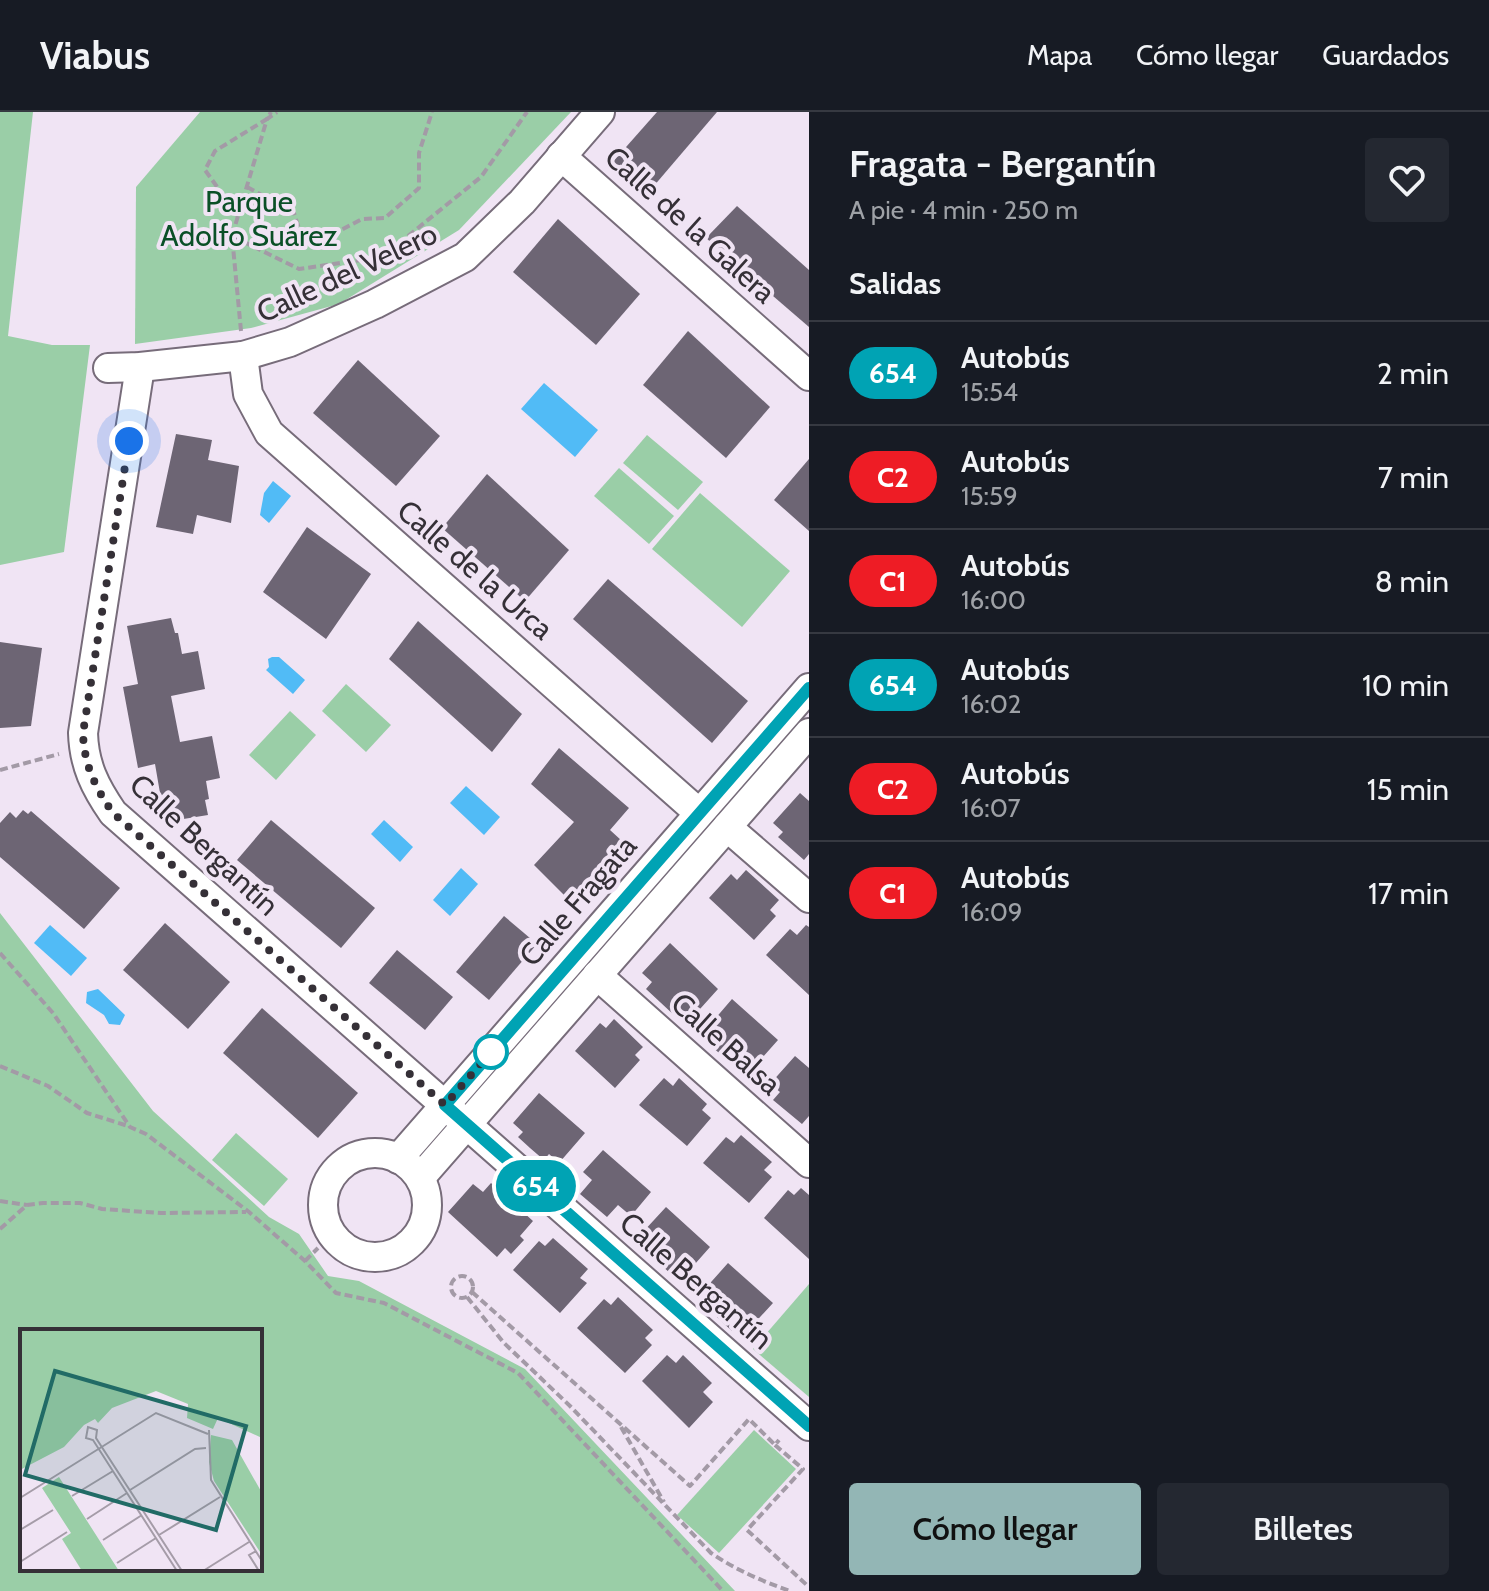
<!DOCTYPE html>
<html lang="es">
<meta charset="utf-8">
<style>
:root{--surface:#171b24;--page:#242831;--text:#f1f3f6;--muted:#9ea1a6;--line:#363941;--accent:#93b6b5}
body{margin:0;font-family:Cabin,sans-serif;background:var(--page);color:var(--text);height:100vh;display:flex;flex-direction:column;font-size:30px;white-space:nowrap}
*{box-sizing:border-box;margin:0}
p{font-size:26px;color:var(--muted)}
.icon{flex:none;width:44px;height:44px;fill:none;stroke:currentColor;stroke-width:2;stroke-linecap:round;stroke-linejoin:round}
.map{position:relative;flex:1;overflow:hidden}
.panel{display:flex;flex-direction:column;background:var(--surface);width:680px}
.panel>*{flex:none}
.badge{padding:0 16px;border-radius:26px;font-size:28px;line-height:52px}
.you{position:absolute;width:40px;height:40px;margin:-20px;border:6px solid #fff;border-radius:50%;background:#1a73e8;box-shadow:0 0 0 12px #1a73e833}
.map>.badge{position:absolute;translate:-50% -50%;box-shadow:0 0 0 4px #fff}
h2{padding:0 40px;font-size:30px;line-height:72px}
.round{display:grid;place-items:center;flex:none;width:84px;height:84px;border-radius:8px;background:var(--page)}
.summary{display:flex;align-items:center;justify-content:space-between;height:136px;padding:0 40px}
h1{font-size:38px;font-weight:600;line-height:60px}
.action{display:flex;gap:16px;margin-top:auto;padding:16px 40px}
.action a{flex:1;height:92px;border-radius:8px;background:var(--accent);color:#111;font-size:32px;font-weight:600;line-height:92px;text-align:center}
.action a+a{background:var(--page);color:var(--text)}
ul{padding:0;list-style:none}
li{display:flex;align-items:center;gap:24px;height:104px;padding:0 40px;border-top:2px solid var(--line)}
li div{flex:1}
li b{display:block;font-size:30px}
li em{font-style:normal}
li .badge{min-width:88px;font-weight:700;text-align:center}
header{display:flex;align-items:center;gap:48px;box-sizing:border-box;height:112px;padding:0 40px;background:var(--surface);border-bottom:2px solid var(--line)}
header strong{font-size:38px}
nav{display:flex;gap:44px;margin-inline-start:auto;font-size:28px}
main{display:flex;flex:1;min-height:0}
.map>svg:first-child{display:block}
.green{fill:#9acea7;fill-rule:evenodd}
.water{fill:#51bbf6}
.building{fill:#6d6574}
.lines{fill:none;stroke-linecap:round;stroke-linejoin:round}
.street-casing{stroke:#776c7a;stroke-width:32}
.path{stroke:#a39aa6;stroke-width:4;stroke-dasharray:8 4;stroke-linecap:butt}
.street{stroke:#fff;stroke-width:28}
.line-casing{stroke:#fff;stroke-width:18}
.line{stroke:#00a3b4;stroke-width:12}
.walk{stroke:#353037;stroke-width:8;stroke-dasharray:0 14.4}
.stop-dot{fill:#fff;stroke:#00a3b4;stroke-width:4}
.labels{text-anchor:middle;stroke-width:8;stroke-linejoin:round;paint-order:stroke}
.park-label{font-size:30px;fill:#0a5027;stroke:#f0e4f4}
.street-label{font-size:30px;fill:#353037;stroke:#f0e4f4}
.inset-road{fill:none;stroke:#a59ca8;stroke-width:2}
.view{fill:#216b66;fill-opacity:0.15;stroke:#216b66;stroke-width:4}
.inset-edge{fill:none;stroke:#353037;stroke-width:4}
</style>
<header>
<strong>Viabus</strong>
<nav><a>Mapa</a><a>Cómo llegar</a><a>Guardados</a></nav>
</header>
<main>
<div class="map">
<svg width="809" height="1479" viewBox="0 0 809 1479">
<rect width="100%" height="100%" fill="#f0e4f4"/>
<!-- green -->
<g class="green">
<polygon points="0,0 33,0 8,224 52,233 90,233 64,440 0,453"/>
<polygon points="200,0 571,0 459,118 339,192 251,216 135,232 136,75"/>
<polygon points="647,323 703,370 678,398 623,351"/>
<polygon points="619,356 674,404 649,432 594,384"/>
<polygon points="700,381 790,459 742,515 652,437"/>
<polygon points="346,572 391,613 366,640 322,599"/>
<polygon points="290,599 316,623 276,668 249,643"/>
<path d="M0,801L153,999L269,1105L299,1122L328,1164L359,1169L525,1257L735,1479H0ZM22,1219H260V1457H22Z"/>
<polygon points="236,1021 288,1067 264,1094 212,1048"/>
<polygon points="809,1172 809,1285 753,1237"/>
<polygon points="754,1318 796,1357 719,1441 677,1403"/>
</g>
<!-- water -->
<g class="water">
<polygon points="544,271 598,318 575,345 521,297"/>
<polygon points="273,369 291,384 269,411 260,403 264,381"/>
<polygon points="272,545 279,545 305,568 293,582 266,558 269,555 268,547"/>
<polygon points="466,674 500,705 484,723 450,691"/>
<polygon points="384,708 413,735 400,750 371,722"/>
<polygon points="461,756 478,772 450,804 433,788"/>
<polygon points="50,813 87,846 71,864 34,831"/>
<polygon points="98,877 125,903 120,913 109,912 104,903 86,891 87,880"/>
</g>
<!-- building -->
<g class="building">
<polygon points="657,0 717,0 647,82 611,52"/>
<polygon points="737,94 809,158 809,215 706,126"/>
<polygon points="558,107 640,182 596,233 513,160"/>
<polygon points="688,219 770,295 726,346 643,273"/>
<polygon points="358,248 440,324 396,374 313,301"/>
<polygon points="176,322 212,328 208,348 239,354 231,411 197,403 193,422 156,415"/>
<polygon points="809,347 809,419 774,388"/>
<polygon points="487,362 569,438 525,489 442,416"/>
<polygon points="307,415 371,462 326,527 263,480"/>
<polygon points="608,467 748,589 712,631 573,507"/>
<polygon points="171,506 175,521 178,521 182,542 198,539 205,577 171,584 180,630 212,624 220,666 206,669 209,687 205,688 208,703 165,710 155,652 138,656 123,575 138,572 127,514"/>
<polygon points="418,509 522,602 492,640 389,547"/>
<polygon points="0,530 42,536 31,614 0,616"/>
<polygon points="559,636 629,696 610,718 622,729 569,788 534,753 574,710 531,672"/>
<polygon points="800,681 809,689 809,742 804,748 778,725 783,720 773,711"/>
<polygon points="23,698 28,702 31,699 120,776 84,817 0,745 0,711 10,700 16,706"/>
<polygon points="271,708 375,796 341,836 237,748"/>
<polygon points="746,758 779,788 770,798 776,804 754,828 709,786 731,762 737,768"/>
<polygon points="504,804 537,832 489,888 456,860"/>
<polygon points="165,811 230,870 188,917 123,858"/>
<polygon points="806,813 809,815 809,883 766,843 790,817 797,823"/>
<polygon points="670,831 718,877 691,907 681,898 675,904 646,877 652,870 642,861"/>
<polygon points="397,838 453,885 425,918 369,871"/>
<polygon points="732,887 778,928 754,955 745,947 737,957 709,932 717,923 708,915"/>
<polygon points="262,896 358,981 318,1026 223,941"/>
<polygon points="614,907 643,935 635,943 640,948 615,976 575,939 600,911 606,916"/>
<polygon points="795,944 809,956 809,1004 802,1012 773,988 780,980 770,972"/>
<polygon points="664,966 673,974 679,966 707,992 702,998 711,1006 687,1034 639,993"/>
<polygon points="539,981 585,1021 559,1051 549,1042 544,1048 530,1036 518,1025 523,1020 513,1011"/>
<polygon points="741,1023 772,1050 764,1058 772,1065 749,1091 703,1051 726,1025 734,1031"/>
<polygon points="603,1038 651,1080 631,1104 618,1093 607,1105 580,1082 592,1068 583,1060"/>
<polygon points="491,1071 533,1109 520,1124 524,1128 511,1142 505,1136 497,1145 448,1100 473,1072 483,1080"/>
<polygon points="801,1076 809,1083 809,1147 764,1106 788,1078 794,1083"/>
<polygon points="666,1095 710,1135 687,1161 678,1152 670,1161 643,1137 650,1129 642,1121"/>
<polygon points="553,1126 588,1157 580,1166 587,1171 560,1201 513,1158 539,1129 545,1134"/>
<polygon points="728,1151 773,1191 748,1218 740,1210 732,1219 705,1194 713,1186 704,1178"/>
<polygon points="618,1185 653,1218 645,1226 652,1233 625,1261 577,1216 604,1187 611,1193"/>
<polygon points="667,1243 676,1251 683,1243 712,1271 703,1280 713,1290 689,1316 642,1269"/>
</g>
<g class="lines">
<!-- street casing -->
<g class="street-casing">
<g id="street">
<polyline points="561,44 809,264"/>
<polyline points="243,244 248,282 269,321 699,701"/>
<path d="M140,255L83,621C84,653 95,675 113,701L809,1314"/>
<polyline points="108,256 140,255 243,244 290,230 375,192 465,145 522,90 600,0"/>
<polyline points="727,715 809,786"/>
<polyline points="597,863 809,1051"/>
<circle cx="375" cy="1093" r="52"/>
<polyline points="398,1047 809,576"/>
<polyline points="420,1066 809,621"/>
</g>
</g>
<!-- path -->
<g class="path">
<polyline points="247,75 294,101 301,123 330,124 362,107 385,106 419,76 419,41 432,0"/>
<polyline points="238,104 205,58 215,39 267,7 271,0"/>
<polyline points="232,124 299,157 382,145 481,65 527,0"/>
<polyline points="241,219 232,124 267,7 277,0"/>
<polyline points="0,658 59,642"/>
<polyline points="0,841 53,901 130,1015 146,1022 249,1100 305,1149 336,1181 384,1191 518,1261 723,1479"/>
<polyline points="0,954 48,974 87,1001 128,1014"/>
<polyline points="0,1089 27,1093"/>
<polyline points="0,1117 27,1093 43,1091 80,1091 102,1097 161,1101 246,1100"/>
<polyline points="305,1149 318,1136"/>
<circle cx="462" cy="1175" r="11"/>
<polyline points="472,1180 690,1374 749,1307 775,1333 779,1328"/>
<path d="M467,1185L504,1231L570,1294L711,1441C736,1458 762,1469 790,1479"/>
<polyline points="621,1315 664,1390"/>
<polyline points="775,1333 803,1357 747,1418 809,1475"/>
</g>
<!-- street -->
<use href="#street" class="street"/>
</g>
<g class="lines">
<!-- line casing -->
<g class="line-casing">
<polyline id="line" points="809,576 445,993 809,1314"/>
</g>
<!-- line -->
<use href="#line" class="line"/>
<!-- walk -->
<path class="walk" d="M129,329L83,621C84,653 95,675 113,701L445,993L491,940"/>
</g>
<!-- markers -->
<circle class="stop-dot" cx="491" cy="940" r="16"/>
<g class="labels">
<!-- park labels -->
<g class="park-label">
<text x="249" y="100">Parque<tspan x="249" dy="34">Adolfo Suárez</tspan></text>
</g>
<!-- street labels -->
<g class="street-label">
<text transform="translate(690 113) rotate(42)" y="10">Calle de la Galera</text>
<text transform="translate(347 161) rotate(-25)" y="10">Calle del Velero</text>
<text transform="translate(475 458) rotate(41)" y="10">Calle de la Urca</text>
<text transform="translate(204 733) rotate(43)" y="10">Calle Bergantín</text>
<text transform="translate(578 789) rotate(-49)" y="10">Calle Fragata</text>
<text transform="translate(726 932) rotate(42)" y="10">Calle Balsa</text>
<text transform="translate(696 1169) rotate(41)" y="10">Calle Bergantín</text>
</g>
</g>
<!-- overview -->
<g transform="translate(20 1217)">
<rect width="242" height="242" fill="#f0e4f4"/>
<path d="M0,0H242V109L198,89L193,100L167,89L168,75L136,62L92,79L78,94L75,90L64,96L44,118L0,141ZM191,106L212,111L242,164V226L194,152L189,133ZM39,148L99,242H62L42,210L51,204L22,159Z" fill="#9acea7"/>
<path class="inset-road" d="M189,101L191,151L242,232M110,161L175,120L186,119M52,167L93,142M0,169L136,84L188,105M67,190L107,164M0,201L33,181M139,206L200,168M83,211L122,186M236,222L229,226L239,242M0,233L47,203M97,234L136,209M157,242L73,111L66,109L68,98L77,101L76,109L162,242M183,242L229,213"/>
<path class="view" d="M35,42L226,97L196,201L5,146Z"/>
<rect width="242" height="242" class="inset-edge"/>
</g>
</svg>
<div class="you" style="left:129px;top:329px"></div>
<b class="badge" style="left:536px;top:1074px;background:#00a3b4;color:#fff">654</b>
</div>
<section class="panel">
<div class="summary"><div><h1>Fragata - Bergantín</h1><p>A pie · 4 min · 250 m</p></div><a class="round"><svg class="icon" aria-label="heart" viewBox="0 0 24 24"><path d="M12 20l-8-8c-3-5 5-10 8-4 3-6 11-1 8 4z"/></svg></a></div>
<h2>Salidas</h2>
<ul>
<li><span class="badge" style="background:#00a3b4;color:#fff">654</span><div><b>Autobús</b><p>15:54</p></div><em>2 min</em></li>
<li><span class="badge" style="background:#ee1c25;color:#fff">C2</span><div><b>Autobús</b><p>15:59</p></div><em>7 min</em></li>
<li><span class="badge" style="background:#ee1c25;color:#fff">C1</span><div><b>Autobús</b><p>16:00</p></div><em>8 min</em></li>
<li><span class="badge" style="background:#00a3b4;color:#fff">654</span><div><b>Autobús</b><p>16:02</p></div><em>10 min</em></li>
<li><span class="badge" style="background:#ee1c25;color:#fff">C2</span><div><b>Autobús</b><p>16:07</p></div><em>15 min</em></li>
<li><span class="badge" style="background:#ee1c25;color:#fff">C1</span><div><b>Autobús</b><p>16:09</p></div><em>17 min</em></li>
</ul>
<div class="action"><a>Cómo llegar</a><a>Billetes</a></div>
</section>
</main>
